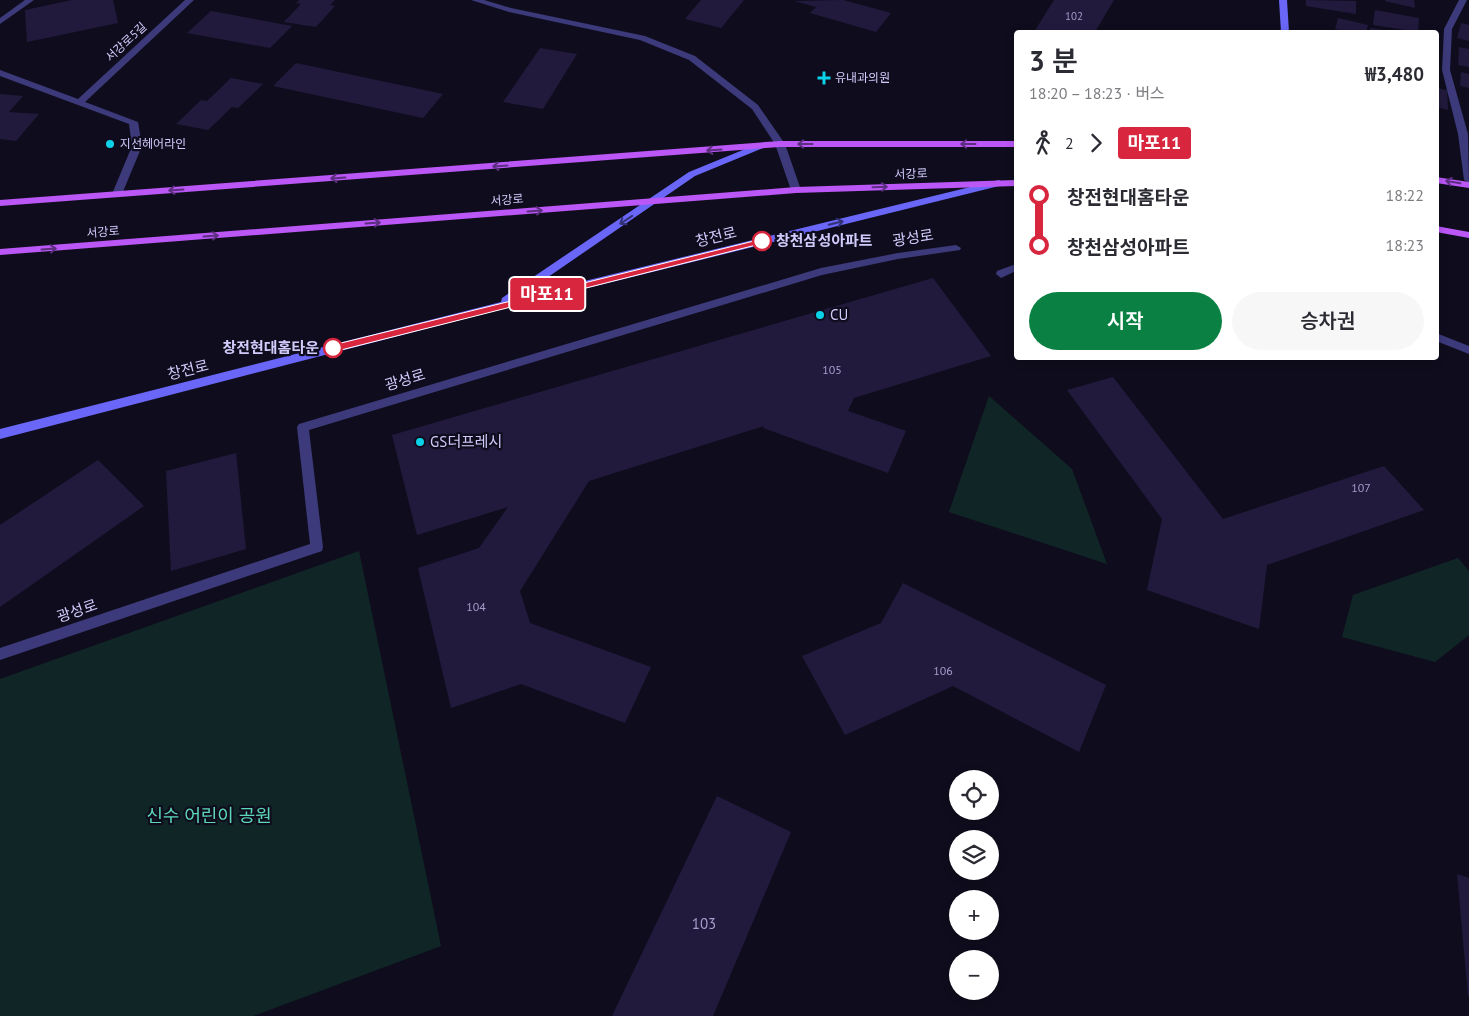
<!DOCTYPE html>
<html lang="ko">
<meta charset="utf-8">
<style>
:root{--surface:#fff;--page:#f7f7f7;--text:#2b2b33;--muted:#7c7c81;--accent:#0b8043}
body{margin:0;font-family:"PT Sans","Noto Sans KR",sans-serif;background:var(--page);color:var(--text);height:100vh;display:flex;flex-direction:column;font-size:19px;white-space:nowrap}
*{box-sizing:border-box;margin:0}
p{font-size:16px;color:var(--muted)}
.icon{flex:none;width:28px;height:28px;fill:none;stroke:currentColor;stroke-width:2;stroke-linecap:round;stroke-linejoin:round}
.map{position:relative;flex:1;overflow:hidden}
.details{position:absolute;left:1014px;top:30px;width:425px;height:330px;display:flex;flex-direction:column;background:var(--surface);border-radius:5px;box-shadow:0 2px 8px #0003}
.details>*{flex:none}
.badge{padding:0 10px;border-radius:4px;font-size:18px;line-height:32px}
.tools{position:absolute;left:949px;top:770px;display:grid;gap:10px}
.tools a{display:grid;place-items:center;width:50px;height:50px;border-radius:50%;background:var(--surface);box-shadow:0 2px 8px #0003;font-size:25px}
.map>.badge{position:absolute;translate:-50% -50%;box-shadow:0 0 0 2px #fff}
.legs{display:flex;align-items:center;gap:8px;height:55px;padding:0 15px;font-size:16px}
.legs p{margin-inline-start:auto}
.headline{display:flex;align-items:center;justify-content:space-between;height:85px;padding:0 15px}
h1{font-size:28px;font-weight:600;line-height:38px}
.primary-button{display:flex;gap:10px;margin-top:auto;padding:10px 15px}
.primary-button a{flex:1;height:58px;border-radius:30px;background:var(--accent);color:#fff;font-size:20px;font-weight:600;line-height:58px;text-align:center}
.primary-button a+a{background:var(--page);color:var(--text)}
ul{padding:0 15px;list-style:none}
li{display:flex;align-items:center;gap:18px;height:50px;font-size:19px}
li i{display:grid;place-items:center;width:8px;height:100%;margin:0 6px;background:currentColor}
li i::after{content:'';width:12px;height:12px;margin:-6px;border:4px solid;border-radius:50%;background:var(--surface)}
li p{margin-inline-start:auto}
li:first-child i{background:linear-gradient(#0000 50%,currentColor 0)}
li:last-child i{background:linear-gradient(currentColor 50%,#0000 0)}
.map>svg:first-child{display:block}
.green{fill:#102626}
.building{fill:#211a3d}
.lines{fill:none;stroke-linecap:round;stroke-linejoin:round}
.street{fill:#3c3a7a;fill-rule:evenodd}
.secondary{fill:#6a67f8;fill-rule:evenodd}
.primary{fill:#bb57f7;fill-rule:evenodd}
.oneway{stroke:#5c2e7f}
.oneway2{stroke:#333175}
.line-1{fill:#d7263d;stroke:#fff}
.poi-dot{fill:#0bd2e8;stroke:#0f0d1d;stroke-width:2}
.stop-1-dot{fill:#fff;stroke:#d7263d;stroke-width:2.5}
.labels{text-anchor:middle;stroke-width:4.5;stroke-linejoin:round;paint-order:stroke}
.far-number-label{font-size:11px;fill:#a59fcc}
.far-street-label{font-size:12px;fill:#d1cbfc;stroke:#0f0d1d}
.far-poi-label{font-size:12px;fill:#d1cbfc;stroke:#0f0d1d;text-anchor:start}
.number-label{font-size:12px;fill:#a59fcc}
.street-label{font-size:15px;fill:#d1cbfc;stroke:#0f0d1d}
.stop-label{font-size:15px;font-weight:bold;fill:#d1cbfc;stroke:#0f0d1d;text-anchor:start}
.poi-label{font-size:15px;fill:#d1cbfc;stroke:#0f0d1d;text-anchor:start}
.near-number-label{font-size:15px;fill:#a59fcc}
.near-park-label{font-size:18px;fill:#5cd8b9;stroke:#0f0d1d}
</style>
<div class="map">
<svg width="1469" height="1016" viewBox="0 0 1469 1016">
<rect width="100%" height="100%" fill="#0f0d1d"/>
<!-- green -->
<g class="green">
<polygon points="989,396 1072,469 1107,564 949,512"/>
<polygon points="359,551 441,946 253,1016 0,1016 0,679"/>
<polygon points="1458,558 1469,571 1469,635 1435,662 1342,637 1353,595"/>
</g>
<!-- building -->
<g class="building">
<polygon points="72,0 113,0 118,23 27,42 25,10"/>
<polygon points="299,0 335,0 330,5 335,6 316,27 284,22 301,4 296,3"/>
<polygon points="701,0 744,0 721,28 685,19"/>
<polygon points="843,0 891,13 876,32 810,13 816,7 794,1"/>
<polygon points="1054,0 1114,0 1095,32 1034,32"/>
<polygon points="1306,0 1356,1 1356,14 1306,6"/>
<polygon points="1385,0 1414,0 1415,8 1385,1"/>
<polygon points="1375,10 1419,18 1418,32 1373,25"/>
<polygon points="211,11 292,26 270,48 187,33"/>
<polygon points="1338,18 1368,25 1366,32 1349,32 1335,29"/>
<polygon points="1461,23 1469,25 1469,41 1457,38"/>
<polygon points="1370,28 1393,31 1392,32 1370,32"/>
<polygon points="1459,47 1469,49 1469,67 1458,65"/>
<polygon points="540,48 577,54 543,109 503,102"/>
<polygon points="296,63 443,94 423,118 273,86"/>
<polygon points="1461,72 1469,74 1469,88 1460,86"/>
<polygon points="231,78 263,84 238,108 232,107 208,130 176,124 201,100 207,101"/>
<polygon points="1436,88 1447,90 1448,110 1436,107"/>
<polygon points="0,94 23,96 9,112 39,114 16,141 0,139"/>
<polygon points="933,278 991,356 854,398 848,411 906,431 888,473 763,428 764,426 589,481 520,591 530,623 651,667 625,723 521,684 451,708 418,568 479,548 508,507 417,535 392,435"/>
<polygon points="1113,377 1223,519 1384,466 1424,510 1267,565 1259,629 1147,590 1162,519 1067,390"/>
<polygon points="236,453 246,549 171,571 166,471"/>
<polygon points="98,460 144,506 0,607 0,525"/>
<polygon points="903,583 1106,685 1079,752 953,686 845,735 802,656 881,623"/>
<polygon points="717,796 791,832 713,1016 612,1016"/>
<polygon points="1457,874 1469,878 1469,996 1468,996"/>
</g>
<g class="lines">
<!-- street -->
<g class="street">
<polygon points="25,0 34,0 0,24 0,18"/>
<polygon points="185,0 194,0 85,102 138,122 142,146 122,194 120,196 114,196 112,194 132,146 129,124 0,76 0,70 78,99"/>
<polygon points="471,0 484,0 511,8 645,36 695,56 758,105 785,144 801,190 796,193 791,190 775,144 752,109 689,60 640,40 509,12"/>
<polygon points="1459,0 1467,0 1452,29 1450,70 1468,134 1469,183 1464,180 1458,134 1442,70 1444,29"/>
<polygon points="956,245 961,248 960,250 898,259 822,275 309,430 323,547 322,551 0,660 0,648 310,544 297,427 299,424 821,268 898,253"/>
<polygon points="1016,264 1016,271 1001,278 996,274 997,271"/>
<polygon points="1436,333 1469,346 1469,354 1436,341"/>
</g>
<!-- secondary -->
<g class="secondary">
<polygon points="1279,0 1287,0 1289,32 1281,32"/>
<polygon points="760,143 765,146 763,148 695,176 519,297 999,180 1004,183 999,186 499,310 0,439 0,429 501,302 502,298 689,172"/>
</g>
<!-- primary -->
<g class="primary">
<polygon points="780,141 1016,141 1016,147 780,147 0,206 0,200"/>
<polygon points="1436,177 1469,182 1469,188 1436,183"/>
<polygon points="1016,180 1016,186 796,193 0,255 0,249 796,187"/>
<polygon points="1436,226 1469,232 1469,238 1436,232"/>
</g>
</g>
<!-- one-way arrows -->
<defs><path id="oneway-shaft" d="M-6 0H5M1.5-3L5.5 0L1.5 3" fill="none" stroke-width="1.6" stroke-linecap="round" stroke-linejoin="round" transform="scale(1.25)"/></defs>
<g class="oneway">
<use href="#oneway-shaft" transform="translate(805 144) rotate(180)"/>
<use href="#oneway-shaft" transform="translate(968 144) rotate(-180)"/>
<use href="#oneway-shaft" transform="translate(714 150) rotate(176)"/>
<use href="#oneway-shaft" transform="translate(500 166) rotate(176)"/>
<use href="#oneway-shaft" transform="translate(338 178) rotate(176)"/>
<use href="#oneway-shaft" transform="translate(1453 182) rotate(-170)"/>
<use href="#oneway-shaft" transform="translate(880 187) rotate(-2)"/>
<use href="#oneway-shaft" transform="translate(176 190) rotate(176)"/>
<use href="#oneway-shaft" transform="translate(535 211) rotate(-4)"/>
<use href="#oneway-shaft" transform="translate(373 223) rotate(-4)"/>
<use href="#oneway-shaft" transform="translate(211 236) rotate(-4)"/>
<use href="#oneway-shaft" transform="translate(49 249) rotate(-4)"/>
</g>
<g class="oneway2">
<use href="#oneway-shaft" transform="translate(626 220) rotate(146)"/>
<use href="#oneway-shaft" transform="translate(836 223) rotate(-14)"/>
</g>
<!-- line-1 -->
<polygon class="line-1" points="762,239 764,240 764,243 333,352 329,348 333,345"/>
<!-- markers -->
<g class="poi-dot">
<path d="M821.5 70.5h5v5h5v5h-5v5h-5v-5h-5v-5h5z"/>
<circle cx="110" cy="144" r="5"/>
<circle cx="820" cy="315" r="5"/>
<circle cx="420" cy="442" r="5"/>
</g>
<g class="stop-1-dot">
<circle cx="762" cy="241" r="9"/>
<circle cx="333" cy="348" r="9"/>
</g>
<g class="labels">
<!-- far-number labels -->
<g class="far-number-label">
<text x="1074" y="20">102</text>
</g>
<!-- far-street labels -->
<g class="far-street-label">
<text transform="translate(126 42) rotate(-43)" y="4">서강로5길</text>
<text transform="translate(911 174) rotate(-2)" y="4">서강로</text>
<text transform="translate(507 200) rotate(-4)" y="4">서강로</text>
<text transform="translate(103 232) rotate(-4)" y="4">서강로</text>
</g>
<!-- far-poi labels -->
<g class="far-poi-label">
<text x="835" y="82">유내과의원</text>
<text x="120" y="148">지선헤어라인</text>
</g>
<!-- number labels -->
<g class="number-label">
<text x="832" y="374">105</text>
<text x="1361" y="492">107</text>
<text x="476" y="611">104</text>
<text x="943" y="675">106</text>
</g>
<!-- street labels -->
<g class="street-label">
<text transform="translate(716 237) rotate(-14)" y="5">창전로</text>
<text transform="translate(913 238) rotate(-9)" y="5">광성로</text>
<text transform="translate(188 370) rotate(-14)" y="5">창전로</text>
<text transform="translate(405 380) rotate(-17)" y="5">광성로</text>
<text transform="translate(77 611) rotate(-19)" y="5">광성로</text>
</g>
<!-- stop labels -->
<g class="stop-label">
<text x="776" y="246">창천삼성아파트</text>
<text x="319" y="353" text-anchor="end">창전현대홈타운</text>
</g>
<!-- poi labels -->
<g class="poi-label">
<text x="830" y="320">CU</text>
<text x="430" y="447">GS더프레시</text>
</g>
<!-- near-number labels -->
<g class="near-number-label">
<text x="704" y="929">103</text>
</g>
<!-- near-park labels -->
<g class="near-park-label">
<text x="209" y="822">신수 어린이 공원</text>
</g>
</g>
</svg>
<div class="tools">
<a><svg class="icon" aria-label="locate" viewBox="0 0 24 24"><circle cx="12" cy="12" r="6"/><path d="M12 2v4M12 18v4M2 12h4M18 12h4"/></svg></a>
<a><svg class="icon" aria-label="layers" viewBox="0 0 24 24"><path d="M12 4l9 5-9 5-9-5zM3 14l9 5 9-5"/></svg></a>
<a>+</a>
<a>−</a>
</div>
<b class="badge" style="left:547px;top:294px;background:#d7263d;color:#fff">마포11</b>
<section class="details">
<div class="headline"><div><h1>3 분</h1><p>18:20 – 18:23 · 버스</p></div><b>₩3,480</b></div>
<div class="legs"><svg class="icon" aria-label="walk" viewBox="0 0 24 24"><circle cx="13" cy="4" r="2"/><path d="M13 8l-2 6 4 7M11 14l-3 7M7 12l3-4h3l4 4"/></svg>2<svg class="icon" aria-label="forward" viewBox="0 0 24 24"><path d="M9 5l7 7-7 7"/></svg><b class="badge" style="background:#d7263d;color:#fff">마포11</b></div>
<ul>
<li><i style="color:#d7263d"></i><b>창전현대홈타운</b><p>18:22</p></li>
<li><i style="color:#d7263d"></i><b>창천삼성아파트</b><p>18:23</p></li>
</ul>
<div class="primary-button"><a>시작</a><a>승차권</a></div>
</section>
</div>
